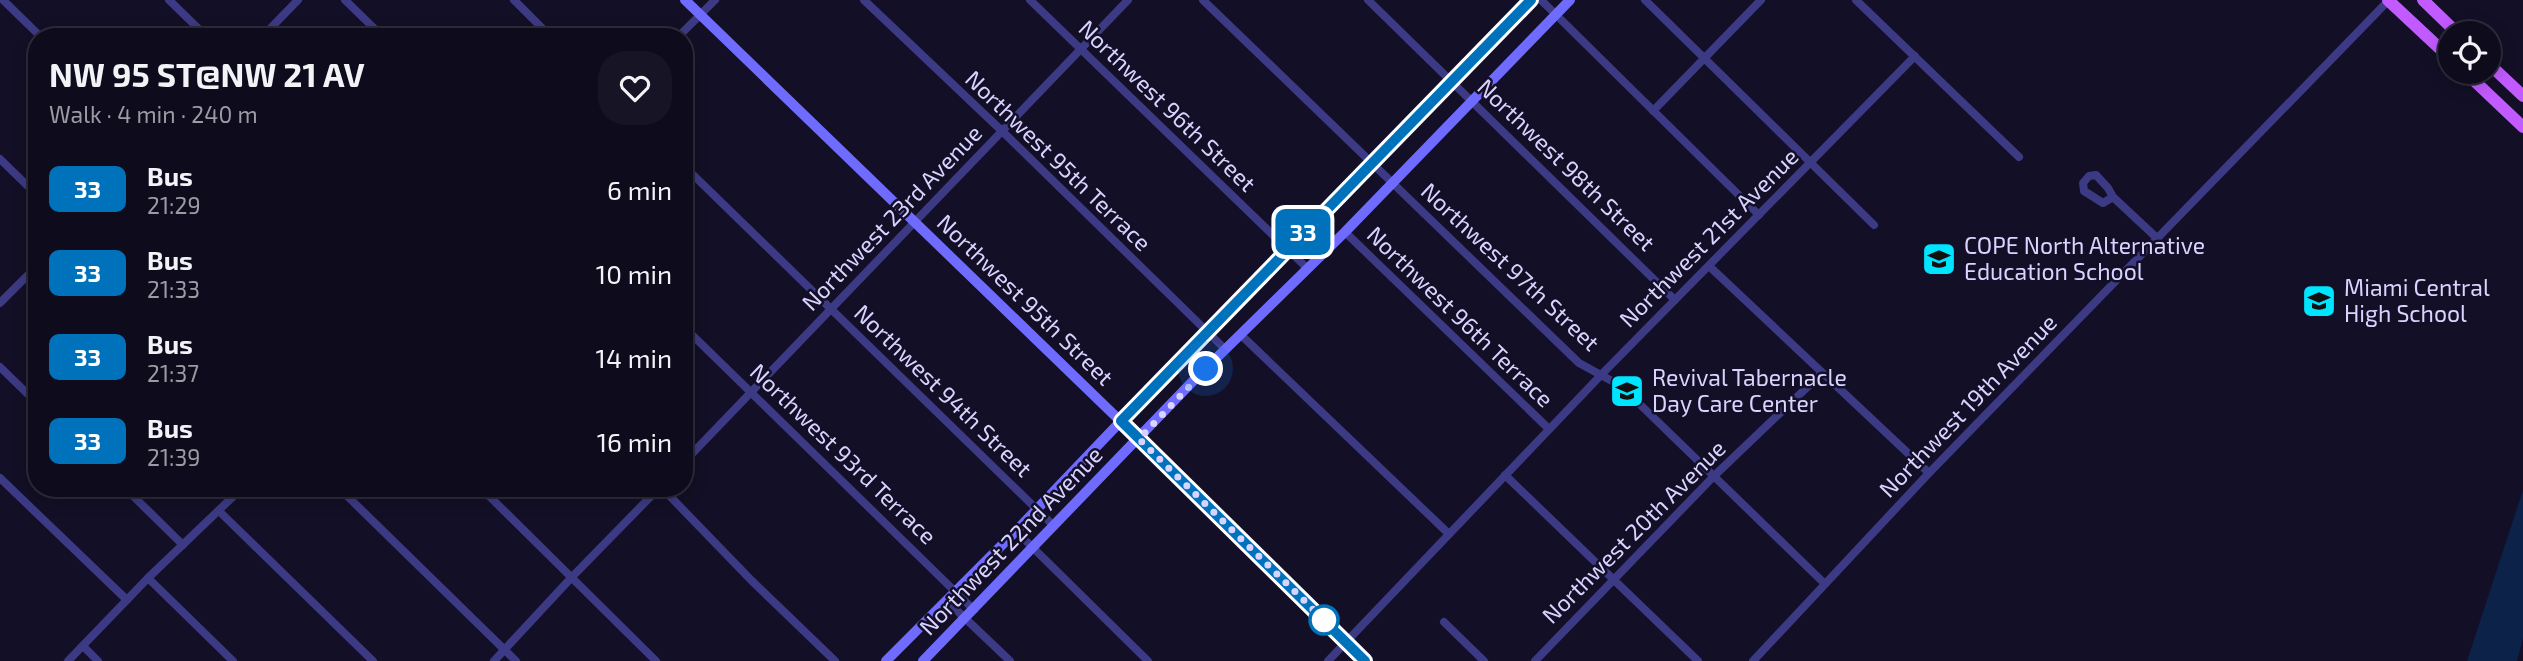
<!DOCTYPE html>
<meta charset="utf-8">
<style>
:root{--surface:#0e0b1c;--page:#171425;--text:#f1f3f6;--muted:#9b9ba3;--line:#2e2b3b}
body{margin:0;font-family:"Exo 2",sans-serif;background:var(--page);color:var(--text);height:100vh;display:flex;flex-direction:column;font-size:26px;white-space:nowrap}
*{box-sizing:border-box;margin:0}
p{font-size:23px;color:var(--muted)}
.icon{flex:none;width:38px;height:38px;fill:none;stroke:currentColor;stroke-width:2;stroke-linecap:round;stroke-linejoin:round}
.map{position:relative;flex:1;overflow:hidden}
.drawer{position:absolute;left:28px;top:28px;width:665px;height:469px;display:flex;flex-direction:column;background:var(--surface);border-radius:28px;box-shadow:0 4px 18px #0003,0 0 0 2px var(--line)}
.drawer>*{flex:none}
.badge{padding:0 14px;border-radius:10px;font-size:24px;line-height:46px}
.fabs{position:absolute;left:2438px;top:21px;display:grid;gap:14px}
.fabs a{display:grid;place-items:center;width:63px;height:63px;border-radius:50%;background:var(--surface);box-shadow:0 4px 18px #0003,0 0 0 2px var(--line);font-size:35px}
.you{position:absolute;width:35px;height:35px;margin:-18px;border:5px solid #fff;border-radius:50%;background:#1a73e8;box-shadow:0 0 0 10px #1a73e833}
.map>.badge{position:absolute;translate:-50% -50%;box-shadow:0 0 0 4px #fff}
.round{display:grid;place-items:center;flex:none;width:74px;height:74px;border-radius:28px;background:var(--page)}
.headline{display:flex;align-items:center;justify-content:space-between;height:119px;padding:0 21px}
h1{font-size:33px;font-weight:700;line-height:52px}
ul{padding:0;list-style:none}
li{display:flex;align-items:center;gap:21px;height:84px;padding:0 21px}
li div{flex:1}
li b{display:block;font-size:26px}
li em{font-style:normal}
li .badge{min-width:77px;font-weight:700;text-align:center}
.map>svg:first-child{display:block}
.water{fill:#0c2248}
.lines{fill:none;stroke-linecap:round;stroke-linejoin:round}
.minor{stroke:#3d3a85;stroke-width:8}
.secondary{stroke:#6f6bff;stroke-width:10}
.primary{stroke:#c25bff;stroke-width:12}
.line-casing{stroke:#fff;stroke-width:16}
.line{stroke:#0072bc;stroke-width:10}
.walk{stroke:#d9d4ff;stroke-width:7;stroke-dasharray:0 12.6}
.stop-dot{fill:#fff;stroke:#0072bc;stroke-width:3.5}
.labels{text-anchor:middle;stroke-width:5;stroke-linejoin:round;paint-order:stroke}
.street-label{font-size:23px;fill:#d9d4ff;stroke:#130f26}
.poi-label{font-size:23px;fill:#d9d4ff;stroke:#130f26;text-anchor:start}
</style>
<div class="map">
<svg width="2523" height="661" viewBox="0 0 2523 661">
<rect width="100%" height="100%" fill="#130f26"/>
<!-- water -->
<polygon class="water" points="2523,490 2523,639 2517,661 2467,661"/>
<g class="lines">
<!-- minor -->
<g class="minor">
<polyline points="3,0 41,37"/>
<polyline points="169,0 207,37"/>
<polyline points="345,0 383,37"/>
<polyline points="514,0 551,37"/>
<polyline points="864,0 1002,131 1226,350"/>
<polyline points="1030,0 1308,269"/>
<polyline points="1203,0 1579,363 1621,386 1825,584"/>
<polyline points="1368,0 1675,300"/>
<polyline points="1541,0 1759,215"/>
<polyline points="1645,0 1874,225"/>
<polyline points="1856,0 2019,157"/>
<polyline points="262,37 298,0"/>
<polyline points="678,37 715,0"/>
<polyline points="1653,111 1761,0"/>
<polyline points="0,159 37,195"/>
<polyline points="684,166 1054,526"/>
<polyline points="2113,197 2103,203 2084,191 2083,183 2089,176 2096,175 2108,188 2113,197 2158,239"/>
<polyline points="1345,232 1549,429"/>
<polyline points="1709,266 1929,473"/>
<polyline points="0,303 37,266"/>
<polyline points="684,327 974,610"/>
<polyline points="1241,335 1449,534"/>
<polyline points="0,367 37,403"/>
<polyline points="684,462 1128,0"/>
<polyline points="1505,475 1698,661"/>
<polyline points="0,478 127,600"/>
<polyline points="125,488 183,545"/>
<polyline points="339,488 516,661"/>
<polyline points="481,488 656,661"/>
<polyline points="662,488 752,581 835,661"/>
<polyline points="220,512 373,661"/>
<polyline points="1016,531 1148,661"/>
<polyline points="148,578 233,661"/>
<polyline points="947,601 1010,661"/>
<polyline points="1444,622 1484,661"/>
<polyline points="83,646 98,661"/>
<polyline points="68,661 148,578 242,488"/>
<polyline points="494,661 571,578 659,488"/>
<polyline points="1328,661 1602,374 1915,56"/>
<polyline points="1535,661 1713,477 1822,373"/>
<polyline points="1753,661 1929,473 2389,0"/>
</g>
<!-- secondary -->
<g class="secondary">
<polyline points="685,0 1139,439 1365,661"/>
<polyline points="886,661 1016,531 1286,248 1531,0"/>
<polyline points="923,661 1194,380 1345,232 1570,0"/>
</g>
<!-- primary -->
<g class="primary">
<polyline points="2388,0 2450,58"/>
<polyline points="2423,0 2457,33"/>
<polyline points="2488,63 2523,96"/>
<polyline points="2465,72 2523,127"/>
</g>
</g>
<g class="lines">
<!-- line casing -->
<g class="line-casing">
<polyline id="line" points="1365,661 1121,421 1531,0"/>
</g>
<!-- line -->
<use href="#line" class="line"/>
<!-- walk -->
<polyline class="walk" points="1206,369 1139,439 1324,620"/>
</g>
<!-- icons -->
<defs>
<g id="school-square" transform="scale(1.75)"><rect x="-9" y="-9" width="18" height="18" rx="4" fill="#00e5ff" stroke="#130f26"/><path d="M0-5L7-2L0 1L-7-2ZM-4 1L0 2.5L4 1V4Q0 6-4 4Z" fill="#111"/></g>
</defs>
<g fill-rule="evenodd">
<use href="#school-square" x="1939" y="259"/>
<use href="#school-square" x="2319" y="301"/>
<use href="#school-square" x="1627" y="391"/>
</g>
<!-- markers -->
<circle class="stop-dot" cx="1324" cy="620" r="14"/>
<g class="labels">
<!-- street labels -->
<g class="street-label">
<text transform="translate(1167 106) rotate(44)" y="8">Northwest 96th Street</text>
<text transform="translate(1058 161) rotate(44)" y="8">Northwest 95th Terrace</text>
<text transform="translate(1566 165) rotate(44)" y="8">Northwest 98th Street</text>
<text transform="translate(892 218) rotate(-46)" y="8">Northwest 23rd Avenue</text>
<text transform="translate(1709 238) rotate(-45)" y="8">Northwest 21st Avenue</text>
<text transform="translate(1510 267) rotate(43)" y="8">Northwest 97th Street</text>
<text transform="translate(1025 300) rotate(44)" y="8">Northwest 95th Street</text>
<text transform="translate(1460 317) rotate(44)" y="8">Northwest 96th Terrace</text>
<text transform="translate(943 391) rotate(44)" y="8">Northwest 94th Street</text>
<text transform="translate(1968 406) rotate(-46)" y="8">Northwest 19th Avenue</text>
<text transform="translate(843 454) rotate(44)" y="8">Northwest 93rd Terrace</text>
<text transform="translate(1634 532) rotate(-45)" y="8">Northwest 20th Avenue</text>
<text transform="translate(1011 541) rotate(-46)" y="8">Northwest 22nd Avenue</text>
</g>
<!-- poi labels -->
<g class="poi-label">
<text x="1964" y="254">COPE North Alternative<tspan x="1964" dy="26">Education School</tspan></text>
<text x="2344" y="296">Miami Central<tspan x="2344" dy="26">High School</tspan></text>
<text x="1652" y="386">Revival Tabernacle<tspan x="1652" dy="26">Day Care Center</tspan></text>
</g>
</g>
</svg>
<div class="fabs">
<a><svg class="icon" aria-label="locate" viewBox="0 0 24 24"><circle cx="12" cy="12" r="6"/><path d="M12 2v4M12 18v4M2 12h4M18 12h4"/></svg></a>
</div>
<div class="you" style="left:1206px;top:369px"></div>
<b class="badge" style="left:1303px;top:232px;background:#0072bc;color:#fff">33</b>
<section class="drawer">
<div class="headline"><div><h1>NW 95 ST@NW 21 AV</h1><p>Walk · 4 min · 240 m</p></div><a class="round"><svg class="icon" aria-label="heart" viewBox="0 0 24 24"><path d="M12 20l-8-8c-3-5 5-10 8-4 3-6 11-1 8 4z"/></svg></a></div>
<ul>
<li><span class="badge" style="background:#0072bc;color:#fff">33</span><div><b>Bus</b><p>21:29</p></div><em>6 min</em></li>
<li><span class="badge" style="background:#0072bc;color:#fff">33</span><div><b>Bus</b><p>21:33</p></div><em>10 min</em></li>
<li><span class="badge" style="background:#0072bc;color:#fff">33</span><div><b>Bus</b><p>21:37</p></div><em>14 min</em></li>
<li><span class="badge" style="background:#0072bc;color:#fff">33</span><div><b>Bus</b><p>21:39</p></div><em>16 min</em></li>
</ul>
</section>
</div>
